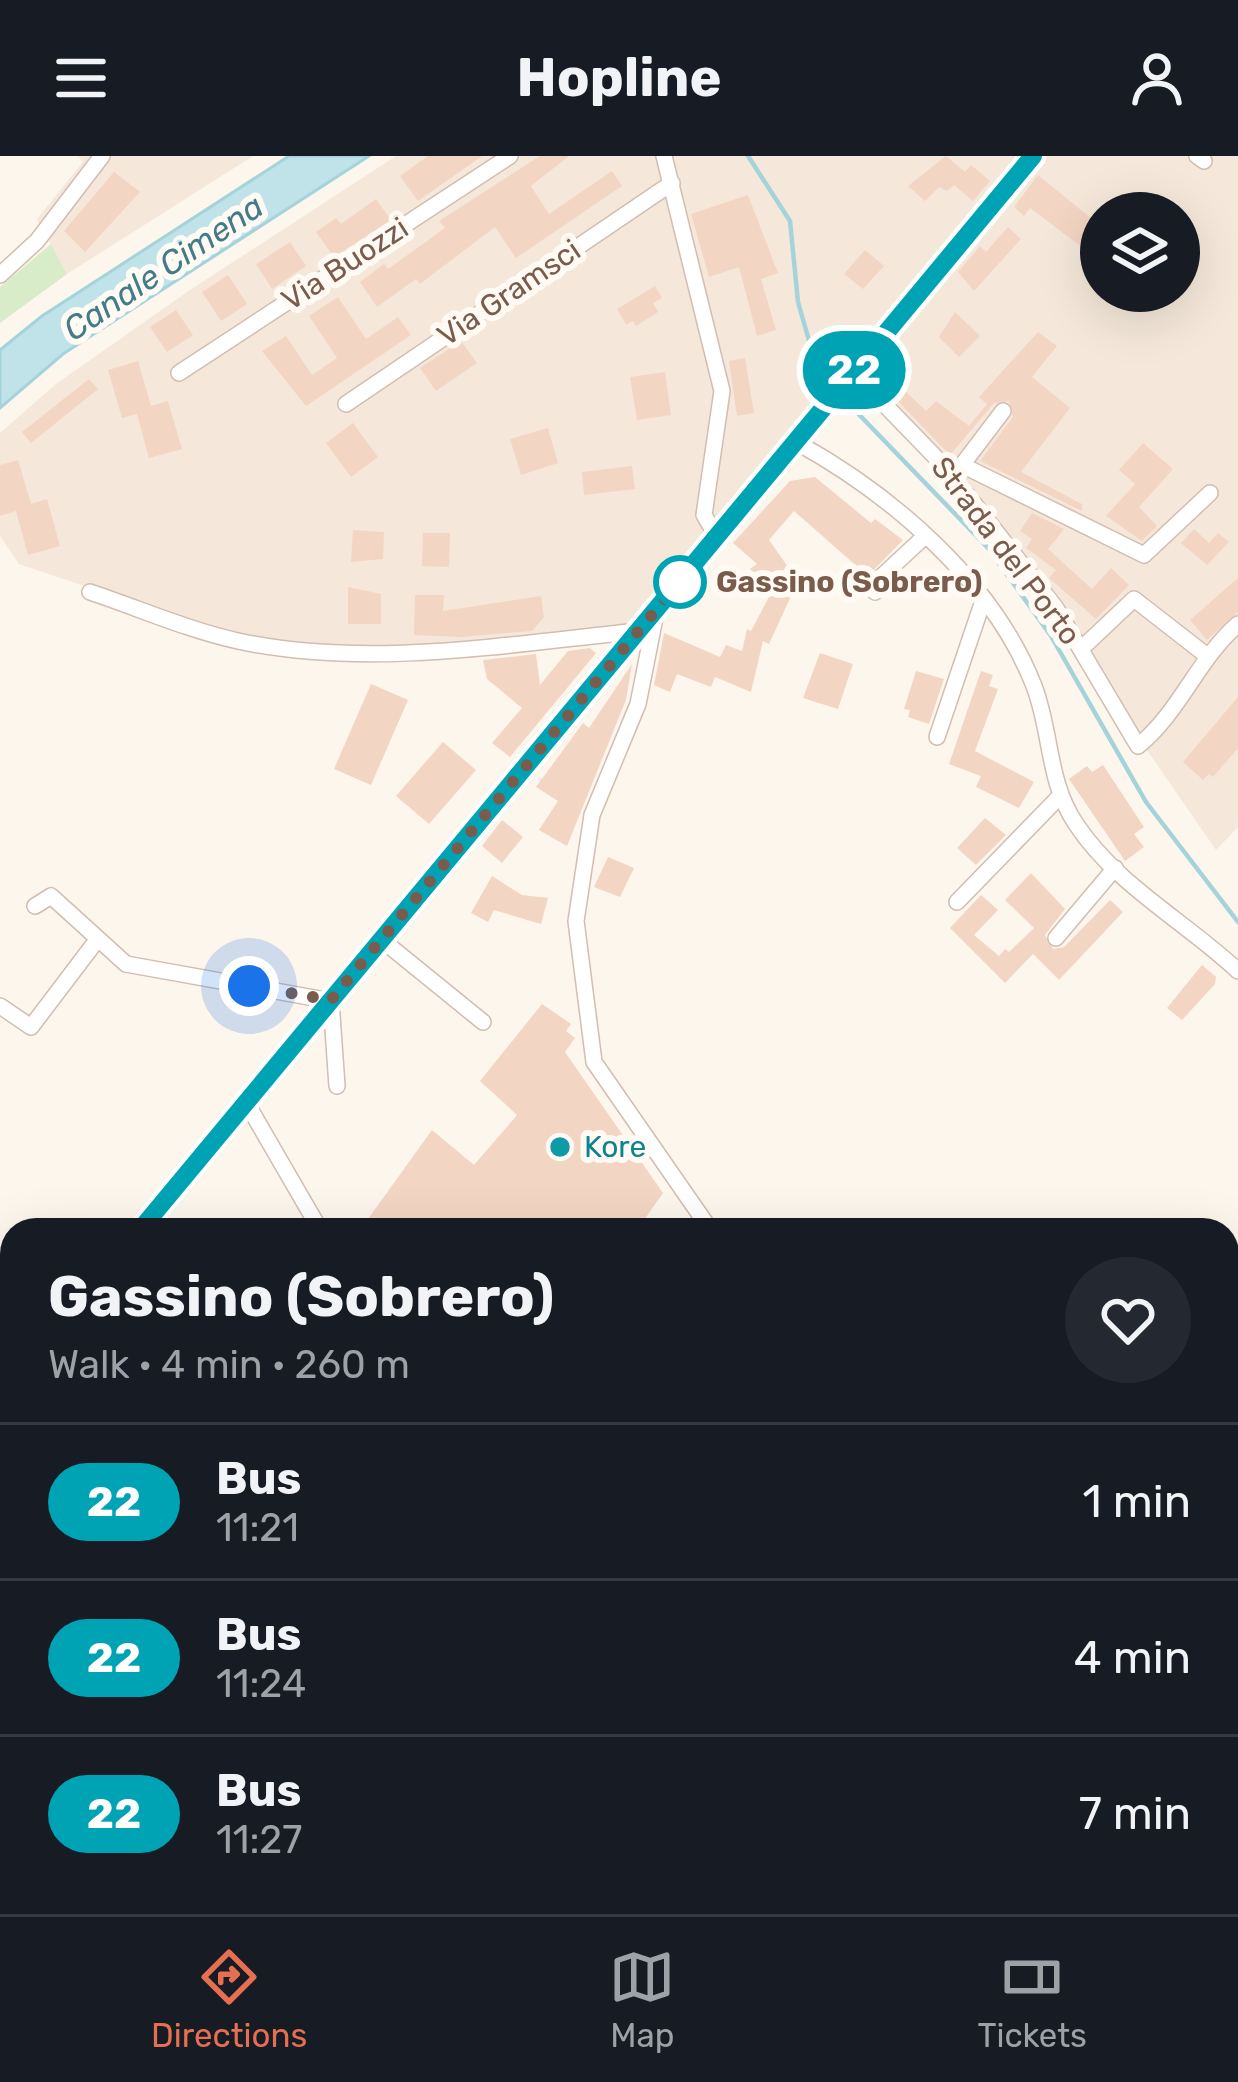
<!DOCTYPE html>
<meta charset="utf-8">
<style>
:root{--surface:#171b24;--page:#242831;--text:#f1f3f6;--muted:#9ea1a6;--line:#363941;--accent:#e76f51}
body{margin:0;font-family:Rubik,sans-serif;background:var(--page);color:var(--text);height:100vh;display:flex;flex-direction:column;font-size:45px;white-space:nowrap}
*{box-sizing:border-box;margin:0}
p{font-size:39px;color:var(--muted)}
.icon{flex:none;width:66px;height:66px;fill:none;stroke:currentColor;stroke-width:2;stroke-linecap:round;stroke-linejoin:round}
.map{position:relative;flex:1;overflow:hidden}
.sheet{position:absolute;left:0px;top:1062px;width:1239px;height:696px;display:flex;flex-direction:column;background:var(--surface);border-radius:36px 36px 0 0;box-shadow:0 12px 48px #0002}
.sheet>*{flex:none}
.badge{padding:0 24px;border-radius:39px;font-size:42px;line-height:78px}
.tools{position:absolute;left:1080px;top:36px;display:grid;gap:24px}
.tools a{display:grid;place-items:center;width:120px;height:120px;border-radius:50%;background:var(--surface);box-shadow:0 12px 48px #0002;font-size:60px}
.you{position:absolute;width:60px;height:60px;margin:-30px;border:9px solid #fff;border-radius:50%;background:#1a73e8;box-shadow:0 0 0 18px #1a73e833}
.map>.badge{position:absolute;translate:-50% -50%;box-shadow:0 0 0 6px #fff}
.round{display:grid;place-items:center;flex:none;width:126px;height:126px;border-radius:63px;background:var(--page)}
.headline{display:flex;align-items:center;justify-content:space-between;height:204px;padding:0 48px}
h1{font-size:57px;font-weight:700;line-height:90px}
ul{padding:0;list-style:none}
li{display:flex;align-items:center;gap:36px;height:156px;padding:0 48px;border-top:3px solid var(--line)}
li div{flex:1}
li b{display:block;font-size:45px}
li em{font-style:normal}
li .badge{min-width:132px;font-weight:700;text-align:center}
header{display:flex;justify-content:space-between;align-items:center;height:156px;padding:0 48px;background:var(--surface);font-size:54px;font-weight:700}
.tab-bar{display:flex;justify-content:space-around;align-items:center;height:168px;border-top:3px solid var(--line);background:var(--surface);font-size:33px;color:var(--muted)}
.tab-bar a{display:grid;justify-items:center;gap:6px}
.tab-bar .current{color:var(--accent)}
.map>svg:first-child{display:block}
.residential{fill:#f5e8da;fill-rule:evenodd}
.green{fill:#d8ecc9}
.water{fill:#bfe3e8;stroke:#a5d3da;stroke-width:3}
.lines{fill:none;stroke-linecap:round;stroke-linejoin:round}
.stream{stroke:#a5d3da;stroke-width:4.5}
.building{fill:#f3d5c3}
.street-casing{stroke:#d1beb0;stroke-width:18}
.primary-casing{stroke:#dad1cd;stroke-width:27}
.street{stroke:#fff;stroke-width:15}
.primary{stroke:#fbd9a5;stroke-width:24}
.line-casing{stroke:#fff;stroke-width:27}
.line{stroke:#00a3b4;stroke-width:18}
.walk{stroke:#7a5c4d;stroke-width:12;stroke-dasharray:0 21.6}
.stop-dot{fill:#fff;stroke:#00a3b4;stroke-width:6}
.culture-dot{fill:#0f9aa8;stroke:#fffaf3;stroke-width:4.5}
.labels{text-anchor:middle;stroke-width:12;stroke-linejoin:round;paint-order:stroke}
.street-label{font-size:30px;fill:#7a5c4d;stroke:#fffaf3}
.stop-label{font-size:30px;font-weight:bold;fill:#7a5c4d;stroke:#fffaf3;text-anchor:start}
.culture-label{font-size:30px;fill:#0d838f;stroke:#fffaf3;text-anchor:start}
.water-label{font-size:33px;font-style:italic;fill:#437c86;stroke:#fffaf3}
</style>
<header><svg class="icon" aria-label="menu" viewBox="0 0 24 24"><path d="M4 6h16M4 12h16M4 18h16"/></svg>Hopline<svg class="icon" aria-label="person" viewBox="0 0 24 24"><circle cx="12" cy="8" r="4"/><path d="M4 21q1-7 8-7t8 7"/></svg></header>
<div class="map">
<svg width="1238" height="1758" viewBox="0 0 1238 1758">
<rect width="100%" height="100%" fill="#fdf6ec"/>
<!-- residential -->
<g class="residential">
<polygon points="78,0 253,0 67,118 37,63 83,6"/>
<polygon points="396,0 659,0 718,236 709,377 638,471 440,492 286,489 236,481 19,408 0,380 0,277 56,228 187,136"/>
<polygon points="673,0 1022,0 713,369 709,356 727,237"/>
<path d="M1042,0H1238V671L1216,694L1102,529L1063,446L949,310L858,217ZM1101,57H1179V135H1101Z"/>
</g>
<!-- green -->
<polygon class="green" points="51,88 67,118 0,167 0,131"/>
<!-- water -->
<polygon class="water" points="289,0 369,0 63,198 0,252 0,194 42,160"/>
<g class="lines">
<!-- stream -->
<g class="stream">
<polyline points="748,0 790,65 798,146 814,202 831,225"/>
<polyline points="844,243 988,392 1051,480 1146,646 1238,766"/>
</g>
</g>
<!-- building -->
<g class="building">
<polygon points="428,0 482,0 418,45 400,20"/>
<polygon points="540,0 569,0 531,30 549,58 612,15 622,30 516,102 495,71 420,128 416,123 377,151 360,126 384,108 388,113 445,72 439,65"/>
<polygon points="946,0 965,16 971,9 990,25 973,45 954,29 947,35 939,31 925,45 908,30"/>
<polygon points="114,16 140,36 85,96 64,75"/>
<polygon points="1038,19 1097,67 1079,89 1030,52 1024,60 1014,51"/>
<polygon points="748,39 778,117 761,123 776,174 757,180 739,111 709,121 691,58"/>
<polygon points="376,43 391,64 334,101 316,76 336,62 341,68"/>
<polygon points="1008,71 1021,83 974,135 958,116 980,90 986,96"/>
<polygon points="290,86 306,110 272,133 256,108"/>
<polygon points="865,94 884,110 863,133 844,118"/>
<polygon points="228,119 247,148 221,165 202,136"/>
<polygon points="655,130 662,142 653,147 658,156 636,170 633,165 626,169 617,153"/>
<polygon points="338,141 366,183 398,161 411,179 306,250 262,195 286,180 312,219 337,202 309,160"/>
<polygon points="176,154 193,179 167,196 150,171"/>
<polygon points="955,156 980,180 959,201 939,181"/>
<polygon points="1038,176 1057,190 1032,221 1070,252 1021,316 1082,348 1082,355 980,305 1013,261 1009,245 994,247 950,299 894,241 902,232 926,255 936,245 969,270 987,248 979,241"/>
<polygon points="461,185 477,207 436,235 420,212"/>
<polygon points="745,202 754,257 737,260 729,205"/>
<polygon points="138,205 151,250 168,245 182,293 149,302 137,258 122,262 108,214"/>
<polygon points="665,216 671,259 637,264 630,221"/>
<polygon points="89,223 98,233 31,287 22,276"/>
<polygon points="353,267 378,301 351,321 326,287"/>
<polygon points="548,272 558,307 521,319 510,283"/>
<polygon points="1143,287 1173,313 1139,351 1157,370 1142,385 1106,360 1135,328 1119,314"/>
<polygon points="18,304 31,348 47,343 60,390 28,399 16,355 0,360 0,309"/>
<polygon points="632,310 635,333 584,339 582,316"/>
<polygon points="815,321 871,367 875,363 903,384 868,420 794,355 769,384 798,425 769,488 763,485 751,536 715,521 711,531 677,518 670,536 654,529 664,477 720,501 726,489 742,495 747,473 751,475 771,437 750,413 757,408 733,387 790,325"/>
<polygon points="1032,357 1064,373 1048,393 1092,433 1111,412 1129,429 1096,463 1049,422 1056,414 1026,392 1032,383 1020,375"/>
<polygon points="1194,373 1209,387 1218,377 1229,386 1207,409 1181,387"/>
<polygon points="353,374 384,376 383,403 351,406"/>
<polygon points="423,377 450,377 449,411 422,410"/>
<polygon points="1238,422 1238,456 1207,484 1190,464"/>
<polygon points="348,431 381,438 381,468 348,468"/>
<polygon points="415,439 444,439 443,455 541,440 544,461 532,475 461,481 414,479"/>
<polygon points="590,492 596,497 510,601 492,587 522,552 487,523 483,504 536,498 540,529 568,495"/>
<polygon points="820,497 853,508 838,553 803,542"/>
<polygon points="632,508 626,544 567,690 539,674 558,645 536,631 583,567 589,572"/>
<polygon points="916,515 944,523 929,568 908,561 910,554 904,553"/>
<polygon points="981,515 993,519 989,530 998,533 975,595 1034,626 1019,652 976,631 981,620 949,608"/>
<polygon points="371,528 408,544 371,629 334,613"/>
<polygon points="1238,541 1238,592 1213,621 1209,618 1203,624 1183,606"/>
<polygon points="443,586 476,614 429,668 396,640"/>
<polygon points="1103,609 1144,671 1134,678 1144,691 1125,705 1069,623 1087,610 1092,616"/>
<polygon points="985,662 1006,679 976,709 957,692"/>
<polygon points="502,664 523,681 502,707 482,690"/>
<polygon points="608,701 634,712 620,741 594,731"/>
<polygon points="1031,717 1065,753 1045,779 1053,793 1064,791 1110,744 1123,756 1059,824 1033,798 1005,827 950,772 981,739 998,754 974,779 999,800 1005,793 1009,796 1034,772 1005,744"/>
<polygon points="492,720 522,739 548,742 541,768 494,754 488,766 471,757"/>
<polygon points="1202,809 1216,821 1215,828 1182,864 1167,852"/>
<polygon points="542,848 571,868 566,875 575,882 565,896 663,1037 637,1074 360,1074 432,974 474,1009 517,959 480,925"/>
</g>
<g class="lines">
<!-- street casing -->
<g class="street-casing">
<g id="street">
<polyline points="664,0 722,235 704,359 717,381"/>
<polyline points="1197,0 1204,5"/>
<polyline points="0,119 37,85 102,0"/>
<path d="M852,215L946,312L1056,452L1138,590C1180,556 1197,504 1238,468"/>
<polyline points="179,217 510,0"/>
<polyline points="346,248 672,27"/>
<path d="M796,286C892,339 993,425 1034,530C1052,577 1047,625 1076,668C1116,729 1186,766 1238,815"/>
<polyline points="962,309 1003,255"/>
<polyline points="946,312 962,309 1144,399 1210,337"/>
<path d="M90,436C138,452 188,474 238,485C367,513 509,488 639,475"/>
<polyline points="875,436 881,421 924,381"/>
<polyline points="656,457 638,548 592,659 576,765 594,906 705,1066"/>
<polyline points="1081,493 1134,443 1206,499"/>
<polyline points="937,581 983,445"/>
<polyline points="957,746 1060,640"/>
<polyline points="35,750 51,740 126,808 331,845 337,930"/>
<polyline points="1056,782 1115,712"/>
<polyline points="382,784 483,866"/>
<polyline points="0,850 31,871 97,784"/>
<polyline points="246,946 319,1072"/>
<polyline points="0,1350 12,1360"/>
<polyline points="0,1411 12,1397"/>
<polyline points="0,1447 12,1433"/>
</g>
</g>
<!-- primary casing -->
<g class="primary-casing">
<g id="primary">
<polyline points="140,1074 1033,0"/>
<polyline points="0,1242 12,1228"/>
</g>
</g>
<!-- street -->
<use href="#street" class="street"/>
<!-- primary -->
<use href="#primary" class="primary"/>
</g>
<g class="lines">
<!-- line casing -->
<g class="line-casing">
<polyline id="line" points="140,1074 1033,0"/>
</g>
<!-- line -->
<use href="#line" class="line"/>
<!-- walk -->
<polyline class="walk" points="249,830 331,844 686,418 680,426"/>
</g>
<!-- markers -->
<circle class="stop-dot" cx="680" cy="426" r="24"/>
<circle class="culture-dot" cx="560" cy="991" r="12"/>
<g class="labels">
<!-- street labels -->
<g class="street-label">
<text transform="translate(345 108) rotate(-33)" y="10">Via Buozzi</text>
<text transform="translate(509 137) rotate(-34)" y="10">Via Gramsci</text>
<text transform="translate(1006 395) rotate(53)" y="10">Strada del Porto</text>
</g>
<!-- stop labels -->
<g class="stop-label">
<text x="716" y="436">Gassino (Sobrero)</text>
</g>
<!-- culture labels -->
<g class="culture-label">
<text x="584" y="1001">Kore</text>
</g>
<!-- water labels -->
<g class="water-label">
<text transform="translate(163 111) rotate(-34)" y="12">Canale Cimena</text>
</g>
</g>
</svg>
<div class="tools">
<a><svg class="icon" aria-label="layers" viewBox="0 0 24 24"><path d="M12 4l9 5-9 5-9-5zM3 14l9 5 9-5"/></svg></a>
</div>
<div class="you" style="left:249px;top:830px"></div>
<b class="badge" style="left:854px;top:214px;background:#00a3b4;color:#fff">22</b>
<section class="sheet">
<div class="headline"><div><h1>Gassino (Sobrero)</h1><p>Walk · 4 min · 260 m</p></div><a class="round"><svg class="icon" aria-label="heart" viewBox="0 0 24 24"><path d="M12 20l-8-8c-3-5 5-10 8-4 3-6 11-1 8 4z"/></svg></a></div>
<ul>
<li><span class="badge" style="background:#00a3b4;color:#fff">22</span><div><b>Bus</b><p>11:21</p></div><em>1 min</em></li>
<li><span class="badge" style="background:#00a3b4;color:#fff">22</span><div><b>Bus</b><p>11:24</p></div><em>4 min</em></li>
<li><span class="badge" style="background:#00a3b4;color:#fff">22</span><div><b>Bus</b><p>11:27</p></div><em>7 min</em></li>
</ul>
</section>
</div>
<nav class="tab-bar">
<a class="current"><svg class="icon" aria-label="directions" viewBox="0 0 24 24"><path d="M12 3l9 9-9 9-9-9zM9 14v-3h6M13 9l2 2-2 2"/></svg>Directions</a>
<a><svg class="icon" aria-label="map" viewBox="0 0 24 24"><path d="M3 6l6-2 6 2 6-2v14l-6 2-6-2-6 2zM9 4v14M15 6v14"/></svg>Map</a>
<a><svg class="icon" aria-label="tickets" viewBox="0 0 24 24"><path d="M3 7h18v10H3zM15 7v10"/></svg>Tickets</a>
</nav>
